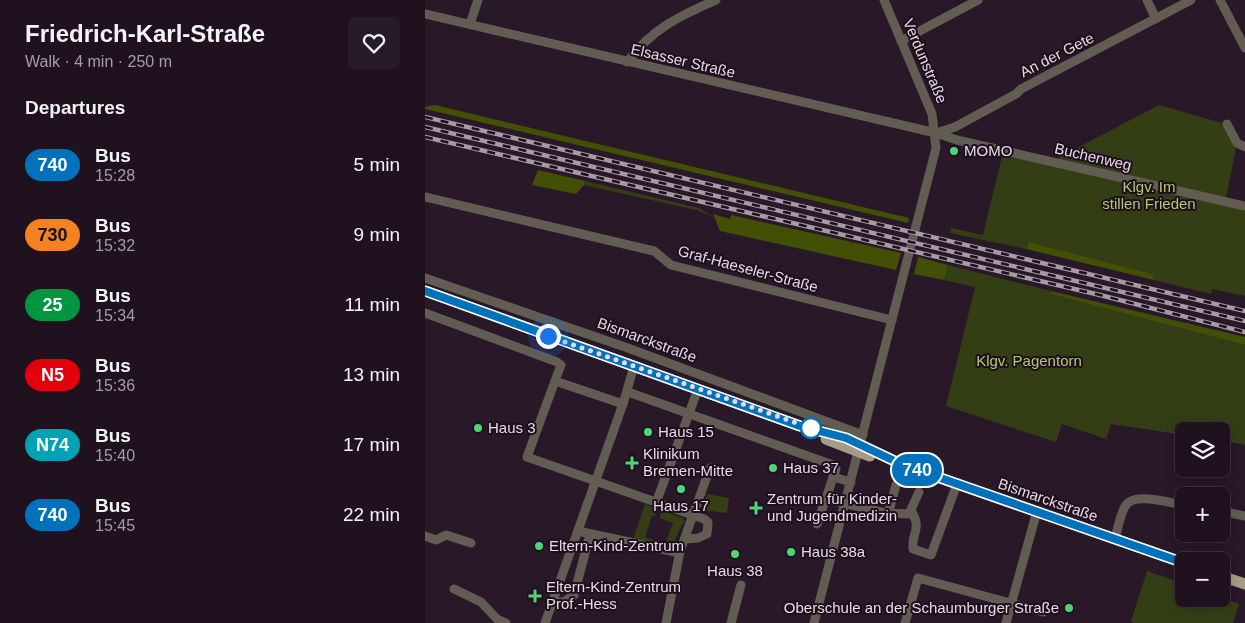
<!DOCTYPE html>
<meta charset="utf-8">
<style>
:root{--surface:#1f121e;--page:#271b27;--text:#f1f3f6;--muted:#a19ea4;--line:#3c323c}
body{margin:0;font-family:Helvetica,sans-serif;background:var(--page);color:var(--text);height:100vh;display:flex;flex-direction:column;font-size:19px;white-space:nowrap}
*{box-sizing:border-box;margin:0}
p{font-size:16px;color:var(--muted)}
.icon{flex:none;width:28px;height:28px;fill:none;stroke:currentColor;stroke-width:2;stroke-linecap:round;stroke-linejoin:round}
.map{position:relative;flex:1;overflow:hidden}
.panel{display:flex;flex-direction:column;background:var(--surface);width:425px}
.panel>*{flex:none}
.badge{padding:0 10px;border-radius:16px;font-size:18px;line-height:32px}
.controls{position:absolute;left:750px;top:422px;display:grid;gap:10px}
.controls a{display:grid;place-items:center;width:55px;height:55px;border-radius:8px;background:var(--surface);box-shadow:0 2px 12px #0003,0 0 0 1px var(--line);font-size:25px}
.you{position:absolute;width:25px;height:25px;margin:-12px;border:4px solid #fff;border-radius:50%;background:#1a73e8;box-shadow:0 0 0 8px #1a73e833}
.map>.badge{position:absolute;translate:-50% -50%;box-shadow:0 0 0 2px #fff}
h2{padding:0 25px;font-size:19px;line-height:45px}
.round{display:grid;place-items:center;flex:none;width:52px;height:52px;border-radius:8px;background:var(--page)}
.head{display:flex;align-items:center;justify-content:space-between;height:85px;padding:0 25px}
h1{font-size:24px;font-weight:700;line-height:38px}
ul{padding:0;list-style:none}
li{display:flex;align-items:center;gap:15px;height:70px;padding:0 25px}
li div{flex:1}
li b{display:block;font-size:19px}
li em{font-style:normal}
li .badge{min-width:55px;font-weight:700;text-align:center}
main{display:flex;flex:1;min-height:0}
.map>svg:first-child{display:block}
.green{fill:#333e15}
.forest{fill:#415005}
.lines{fill:none;stroke-linecap:round;stroke-linejoin:round}
.minor{stroke:#615d53;stroke-width:9}
.major{stroke:#a59b86;stroke-width:11}
.rail-casing{stroke:#a79aa6;stroke-width:4.5}
.rail{stroke:#1f0f1e;stroke-width:2.5;stroke-dasharray:8;stroke-linecap:butt}
.line-casing{stroke:#fff;stroke-width:11}
.line{stroke:#0072bc;stroke-width:8}
.walk{stroke:#e6dae5;stroke-width:5;stroke-dasharray:0 9}
.poi-dot{fill:#4ed675;stroke:#1f0f1e;stroke-width:2}
.stop-dot{fill:#fff;stroke:#0072bc;stroke-width:2.5}
.labels{text-anchor:middle;stroke-width:4;stroke-linejoin:round;paint-order:stroke}
.street-label{font-size:15px;fill:#e6dae5;stroke:#1f0f1e}
.poi-label{font-size:15px;fill:#e6dae5;stroke:#1f0f1e;text-anchor:start}
.park-label{font-size:15px;fill:#b1cb6c;stroke:#1f0f1e}
</style>
<main>
<section class="panel">
<div class="head"><div><h1>Friedrich-Karl-Straße</h1><p>Walk · 4 min · 250 m</p></div><a class="round"><svg class="icon" aria-label="heart" viewBox="0 0 24 24"><path d="M12 20l-8-8c-3-5 5-10 8-4 3-6 11-1 8 4z"/></svg></a></div>
<h2>Departures</h2>
<ul>
<li><span class="badge" style="background:#0072bc;color:#fff">740</span><div><b>Bus</b><p>15:28</p></div><em>5 min</em></li>
<li><span class="badge" style="background:#f58220;color:#111">730</span><div><b>Bus</b><p>15:32</p></div><em>9 min</em></li>
<li><span class="badge" style="background:#009640;color:#fff">25</span><div><b>Bus</b><p>15:34</p></div><em>11 min</em></li>
<li><span class="badge" style="background:#e3000b;color:#fff">N5</span><div><b>Bus</b><p>15:36</p></div><em>13 min</em></li>
<li><span class="badge" style="background:#00a3b4;color:#fff">N74</span><div><b>Bus</b><p>15:40</p></div><em>17 min</em></li>
<li><span class="badge" style="background:#0072bc;color:#fff">740</span><div><b>Bus</b><p>15:45</p></div><em>22 min</em></li>
</ul>
</section>
<div class="map">
<svg width="820" height="623" viewBox="0 0 820 623">
<rect width="100%" height="100%" fill="#291828"/>
<!-- green -->
<g class="green">
<polygon points="734,105 797,123 811,148 801,198 820,202 820,296 787,289 786,294 729,280 728,274 604,242 601,249 525,233 526,228 558,235 579,148 631,159"/>
<polygon points="160,181 274,208 289,217 271,210 159,185"/>
<polygon points="523,265 626,291 625,294 820,345 820,445 796,440 796,431 759,431 759,435 686,424 681,439 637,424 631,442 521,406 550,287 519,280"/>
<polygon points="282,494 304,498 302,513 277,510"/>
<polygon points="220,504 232,509 230,516 227,516 220,537 240,544 248,523 234,518 237,510 259,519 259,524 257,524 250,540 254,542 251,548 207,542"/>
<polygon points="722,571 759,584 759,599 796,598 814,604 808,623 709,623 706,621"/>
</g>
<!-- forest -->
<g class="forest">
<polygon points="10,105 484,218 483,223 0,109 0,107"/>
<polygon points="113,170 160,181 159,185 151,194 107,185"/>
<polygon points="288,214 305,219 306,215 476,253 471,270 295,231"/>
<polygon points="604,242 728,274 729,280 601,249"/>
<polygon points="493,257 523,265 519,280 489,274"/>
<polygon points="626,291 820,337 820,345 625,294"/>
</g>
<g class="lines">
<!-- minor -->
<g class="minor">
<polyline points="722,0 731,19"/>
<polyline points="795,0 820,48"/>
<polyline points="0,14 511,133 532,140 820,206"/>
<polyline points="45,24 53,0"/>
<polyline points="476,41 553,0"/>
<path d="M202,62C227,29 254,16 291,0"/>
<polyline points="802,124 812,143 820,147"/>
<polyline points="511,133 530,127 591,94 596,89 766,0"/>
<polyline points="0,197 229,251 246,265 467,320"/>
<polyline points="0,278 200,347 438,435"/>
<polyline points="0,313 132,362 136,365 130,381 198,404 209,366"/>
<polyline points="130,381 102,457 279,519 283,522 282,534 273,538 260,539"/>
<polyline points="203,392 408,465 411,469 392,524"/>
<polyline points="408,477 426,482"/>
<polyline points="401,499 460,513 464,511 471,485"/>
<polyline points="231,503 273,389"/>
<polyline points="796,511 820,516"/>
<path d="M487,512C497,530 486,533 488,549L506,555L532,484"/>
<polyline points="460,513 484,514 494,492"/>
<polyline points="153,531 255,553"/>
<polyline points="0,536 11,540 21,535 46,543"/>
<path d="M690,539C693,529 695,513 701,505C710,492 745,503 759,505"/>
<polyline points="29,589 56,602 72,619 81,623"/>
<polyline points="127,602 139,602 149,595 165,534"/>
<polyline points="120,623 198,404"/>
<polyline points="241,623 255,551 285,468"/>
<polyline points="306,623 316,585"/>
<polyline points="389,623 511,148 507,114 459,0"/>
<polyline points="480,623 493,578 618,612"/>
<polyline points="581,623 612,511"/>
</g>
<!-- major -->
<g class="major">
<polyline points="0,291 375,426 421,438 478,465"/>
<polyline points="401,439 445,456"/>
<polyline points="472,463 759,563"/>
<polyline points="796,576 820,584"/>
</g>
<!-- rail casing -->
<g class="rail-casing">
<g id="rail">
<polyline points="0,117 820,311"/>
<polyline points="0,127 820,321"/>
<polyline points="0,137 675,295 820,332"/>
</g>
</g>
<!-- rail -->
<use href="#rail" class="rail"/>
</g>
<g class="lines">
<!-- line casing -->
<g class="line-casing">
<polyline id="line" points="0,291 375,426 421,438 478,465 759,563"/>
</g>
<!-- line -->
<use href="#line" class="line"/>
<!-- walk -->
<polyline class="walk" points="123,336 386,428"/>
</g>
<!-- markers -->
<g class="poi-dot">
<circle cx="529" cy="151" r="5"/>
<circle cx="53" cy="428" r="5"/>
<circle cx="223" cy="432" r="5"/>
<path d="M204.5 455.5h5v5h5v5h-5v5h-5v-5h-5v-5h5z"/>
<circle cx="348" cy="468" r="5"/>
<circle cx="256" cy="489" r="5"/>
<path d="M328.5 500.5h5v5h5v5h-5v5h-5v-5h-5v-5h5z"/>
<circle cx="114" cy="546" r="5"/>
<circle cx="366" cy="552" r="5"/>
<circle cx="310" cy="554" r="5"/>
<path d="M107.5 588.5h5v5h5v5h-5v5h-5v-5h-5v-5h5z"/>
<circle cx="644" cy="608" r="5"/>
</g>
<circle class="stop-dot" cx="386" cy="428" r="10"/>
<g class="labels">
<!-- street labels -->
<g class="street-label">
<text transform="translate(632 55) rotate(-27)" y="5">An der Gete</text>
<text transform="translate(258 61) rotate(13)" y="5">Elsasser Straße</text>
<text transform="translate(500 61) rotate(67)" y="5">Verdunstraße</text>
<text transform="translate(668 157) rotate(13)" y="5">Buchenweg</text>
<text transform="translate(323 269) rotate(15)" y="5">Graf-Haeseler-Straße</text>
<text transform="translate(222 340) rotate(20)" y="5">Bismarckstraße</text>
<text transform="translate(623 500) rotate(19)" y="5">Bismarckstraße</text>
</g>
<!-- poi labels -->
<g class="poi-label">
<text x="539" y="156">MOMO</text>
<text x="63" y="433">Haus 3</text>
<text x="233" y="437">Haus 15</text>
<text x="218" y="459">Klinikum<tspan x="218" dy="17">Bremen-Mitte</tspan></text>
<text x="358" y="473">Haus 37</text>
<text x="342" y="504">Zentrum für Kinder-<tspan x="342" dy="17">und Jugendmedizin</tspan></text>
<text x="256" y="511" text-anchor="middle">Haus 17</text>
<text x="124" y="551">Eltern-Kind-Zentrum</text>
<text x="376" y="557">Haus 38a</text>
<text x="310" y="576" text-anchor="middle">Haus 38</text>
<text x="121" y="592">Eltern-Kind-Zentrum<tspan x="121" dy="17">Prof.-Hess</tspan></text>
<text x="634" y="613" text-anchor="end">Oberschule an der Schaumburger Straße</text>
</g>
<!-- park labels -->
<g class="park-label">
<text x="724" y="192">Klgv. Im<tspan x="724" dy="17">stillen Frieden</tspan></text>
<text x="604" y="366">Klgv. Pagentorn</text>
</g>
</g>
</svg>
<div class="controls">
<a><svg class="icon" aria-label="layers" viewBox="0 0 24 24"><path d="M12 4l9 5-9 5-9-5zM3 14l9 5 9-5"/></svg></a>
<a>+</a>
<a>−</a>
</div>
<div class="you" style="left:123px;top:336px"></div>
<b class="badge" style="left:492px;top:470px;background:#0072bc;color:#fff">740</b>
</div>
</main>
